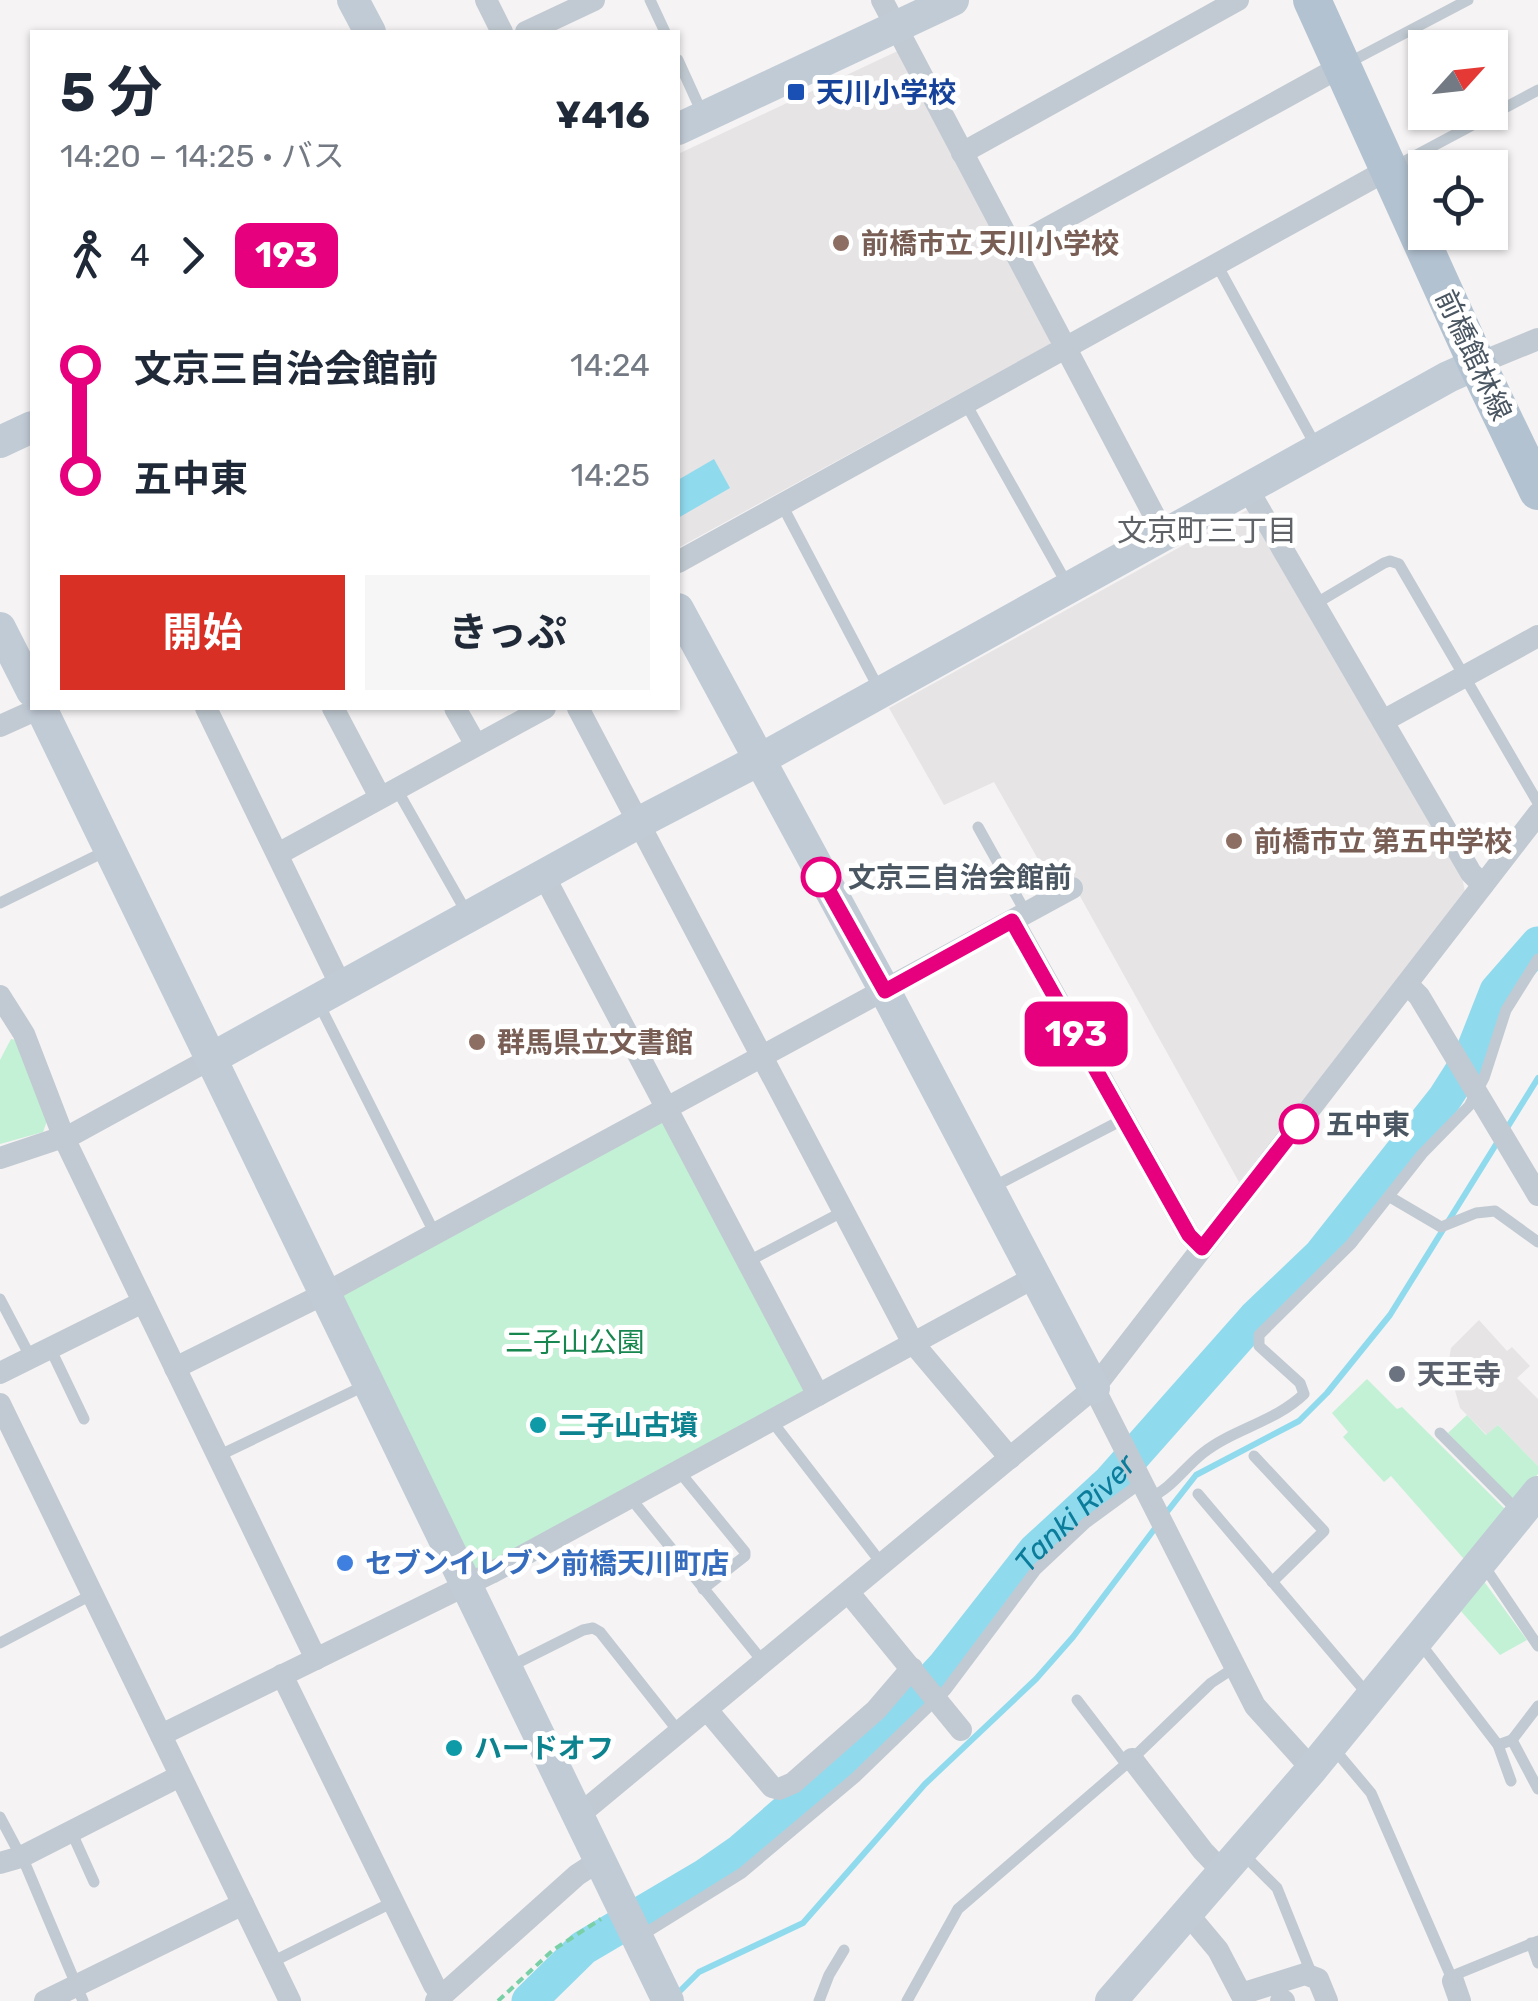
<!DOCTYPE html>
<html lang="ja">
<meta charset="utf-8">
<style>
:root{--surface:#fff;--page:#f6f6f7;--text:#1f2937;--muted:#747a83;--accent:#d93025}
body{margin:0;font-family:Rubik,"Noto Sans JP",sans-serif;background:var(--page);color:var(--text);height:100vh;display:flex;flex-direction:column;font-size:38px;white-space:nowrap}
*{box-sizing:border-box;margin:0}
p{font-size:32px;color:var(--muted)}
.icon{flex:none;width:55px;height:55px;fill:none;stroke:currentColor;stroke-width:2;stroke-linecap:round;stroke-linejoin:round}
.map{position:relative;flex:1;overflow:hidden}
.drawer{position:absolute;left:30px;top:30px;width:650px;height:680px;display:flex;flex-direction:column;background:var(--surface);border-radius:0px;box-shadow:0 2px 8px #0004}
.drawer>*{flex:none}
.badge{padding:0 20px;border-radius:15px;font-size:35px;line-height:65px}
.needle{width:65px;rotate:63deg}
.controls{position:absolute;left:1408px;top:30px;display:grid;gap:20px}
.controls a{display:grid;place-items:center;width:100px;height:100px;border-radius:0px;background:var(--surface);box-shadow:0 2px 8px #0004;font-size:50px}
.map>.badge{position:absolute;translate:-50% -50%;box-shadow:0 0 0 5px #fff}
.legs{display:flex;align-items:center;gap:15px;height:110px;padding:0 30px;font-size:32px}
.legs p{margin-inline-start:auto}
.summary{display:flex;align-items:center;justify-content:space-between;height:170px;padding:0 30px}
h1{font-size:55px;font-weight:700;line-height:75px}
.primary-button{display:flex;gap:20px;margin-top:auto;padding:20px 30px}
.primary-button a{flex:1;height:115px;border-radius:0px;background:var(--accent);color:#fff;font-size:40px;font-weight:700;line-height:115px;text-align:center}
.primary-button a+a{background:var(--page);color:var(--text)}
ul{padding:0 30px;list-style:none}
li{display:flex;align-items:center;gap:35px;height:110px;font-size:38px}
li i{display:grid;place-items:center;width:15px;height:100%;margin:0 12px;background:currentColor}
li i::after{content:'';width:25px;height:25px;margin:-12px;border:8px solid;border-radius:50%;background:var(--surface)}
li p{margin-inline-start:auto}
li:first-child i{background:linear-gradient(#0000 50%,currentColor 0)}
li:last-child i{background:linear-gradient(currentColor 50%,#0000 0)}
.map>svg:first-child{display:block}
.education{fill:#e6e4e5}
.green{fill:#c3f1d5}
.water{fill:#90daee}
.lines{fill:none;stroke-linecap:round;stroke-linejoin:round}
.stream{stroke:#90daee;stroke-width:6}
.river{stroke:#90daee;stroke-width:35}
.path{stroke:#7ad0a6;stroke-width:4;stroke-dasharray:8 5;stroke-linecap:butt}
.lane{stroke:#c1cad2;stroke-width:11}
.street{stroke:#c1cad2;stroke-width:22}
.secondary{stroke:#c1cbd6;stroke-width:32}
.primary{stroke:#b3c2d1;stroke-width:38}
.line-1-casing{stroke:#fff;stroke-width:22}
.line-1{stroke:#e6007e;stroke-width:15}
.transit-dot{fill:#1a4fb4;stroke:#fff;stroke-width:4}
.education-dot{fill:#8d6e63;stroke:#fff;stroke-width:4}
.stop-1-dot{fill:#fff;stroke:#e6007e;stroke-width:5}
.worship-dot{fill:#6b7280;stroke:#fff;stroke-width:4}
.culture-dot{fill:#0f9aa8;stroke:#fff;stroke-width:4}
.shop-dot{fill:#3f7fe0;stroke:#fff;stroke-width:4}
.labels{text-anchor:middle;stroke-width:10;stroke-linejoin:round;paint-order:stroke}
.transit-label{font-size:28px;font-weight:bold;fill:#164399;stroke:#fff;text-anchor:start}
.education-label{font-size:28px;font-weight:bold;fill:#785e54;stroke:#fff;text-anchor:start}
.street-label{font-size:28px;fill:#4a5661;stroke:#fff}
.stop-label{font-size:28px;font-weight:bold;fill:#4a5661;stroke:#fff;text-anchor:start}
.park-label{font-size:28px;fill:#17864f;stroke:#fff}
.worship-label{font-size:28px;font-weight:bold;fill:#5b616d;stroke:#fff;text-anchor:start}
.culture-label{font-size:28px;font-weight:bold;fill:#0d838f;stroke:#fff;text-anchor:start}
.shop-label{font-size:28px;font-weight:bold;fill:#366cbe;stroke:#fff;text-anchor:start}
.neighbourhood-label{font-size:30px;fill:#5f6368;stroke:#fff}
.water-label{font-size:30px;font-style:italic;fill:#0c7c9b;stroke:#fff}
</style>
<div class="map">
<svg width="1538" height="2001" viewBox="0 0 1538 2001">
<rect width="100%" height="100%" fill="#f5f3f3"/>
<!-- education -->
<g class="education">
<polygon points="902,49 1051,332 1050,344 678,548 678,154"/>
<polygon points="1247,510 1462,877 1465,892 1239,1182 1071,880 1055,889 994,782 944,805 889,708"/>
<polygon points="1479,1320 1507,1351 1512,1347 1530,1366 1517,1378 1538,1399 1538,1466 1498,1425 1487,1435 1460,1408 1448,1366 1451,1348"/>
</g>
<!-- green -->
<g class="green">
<polygon points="11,1039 17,1040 47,1121 43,1132 0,1144 0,1060"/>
<polygon points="666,1106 818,1395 467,1585 324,1294"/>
<polygon points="1367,1379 1397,1409 1402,1407 1507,1511 1464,1559 1391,1476 1384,1482 1343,1437 1348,1432 1332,1413"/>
<polygon points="1467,1415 1486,1435 1498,1425 1538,1466 1538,1474 1514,1503 1448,1433"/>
<polygon points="1483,1580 1527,1640 1500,1655 1459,1609"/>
</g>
<!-- water -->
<polygon class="water" points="714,459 730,488 678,518 678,480"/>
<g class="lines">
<!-- stream -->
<g class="stream">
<polyline points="1507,1128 1538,1078"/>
<polyline points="1163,1517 1196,1475 1299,1421 1327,1393 1390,1315 1500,1138"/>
<polyline points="677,1994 699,1972 803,1923 925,1784 1036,1679 1073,1637 1156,1527"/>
</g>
<!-- river -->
<path class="river" id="s1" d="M529,2001L583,1948L705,1876L741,1851L907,1707L944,1667L1035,1551L1109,1483L1255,1318L1320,1256L1445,1098L1471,1057L1497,991L1538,944"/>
<!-- path -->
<polyline class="path" points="498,2001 553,1950 601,1919"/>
<!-- lane -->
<g class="lane">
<polyline points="650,0 665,32"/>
<polyline points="678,60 703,115"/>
<polyline points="1348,63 1468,0"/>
<polyline points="1392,168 1538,90"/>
<polyline points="1216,263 1317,448"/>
<polyline points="966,404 1067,584"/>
<polyline points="782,505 879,689"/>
<polyline points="1315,604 1384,563 1390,561 1399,564 1538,803"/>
<polyline points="396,788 468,915"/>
<polyline points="978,827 1026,913"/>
<polyline points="0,903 106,851"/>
<polyline points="319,1004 435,1234"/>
<polyline points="991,1188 1124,1119"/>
<polyline points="1390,1197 1441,1227 1476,1213 1495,1211 1538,1242"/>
<polyline points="747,1262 844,1211"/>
<polyline points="0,1299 31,1358"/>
<polyline points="50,1348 84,1419"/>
<polyline points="771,1420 882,1564"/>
<polyline points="1440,1433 1517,1510"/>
<polyline points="218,1456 364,1386"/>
<polyline points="1254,1456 1324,1531 1272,1582"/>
<polyline points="678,1470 745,1552 745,1556 703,1589"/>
<polyline points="1198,1494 1370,1697"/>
<polyline points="632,1495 637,1506 764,1663"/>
<path d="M1149,1498C1171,1489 1184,1468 1203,1453C1233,1429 1275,1422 1304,1394L1300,1383L1259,1346V1335L1351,1244L1422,1154L1469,1106L1484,1078L1506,1010L1538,959"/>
<polyline points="1484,1566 1538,1646"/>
<polyline points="0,1643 93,1594"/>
<polyline points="1420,1643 1498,1745 1511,1781"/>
<polyline points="511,1666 583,1630 593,1628 600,1632 679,1732"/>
<polyline points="1077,1700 1126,1764"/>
<polyline points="1512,1740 1538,1706"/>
<polyline points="1498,1745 1512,1740 1538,1789"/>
<polyline points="1334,1749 1371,1793 1453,1981 1457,1974 1538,1941"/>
<polyline points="0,1817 26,1866 83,2001"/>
<polyline points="71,1831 94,1882"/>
<polyline points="1244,1855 1277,1888 1312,1975"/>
<polyline points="639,1937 742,1873 856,1777 946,1690 1036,1570 1086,1523 1142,1482"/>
<polyline points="1531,1943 1538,1963"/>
<polyline points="272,1962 393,1902"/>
<polyline points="819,2001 829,1975 844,1950"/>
<polyline points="907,2001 958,1909 1132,1759 1211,1683 1234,1668"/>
</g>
<!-- street -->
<g class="street">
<polyline points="486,0 502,32"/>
<polyline points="882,0 1165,536"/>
<polyline points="526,32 594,0"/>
<polyline points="962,153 1238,0"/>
<polyline points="1011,248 1342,66"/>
<polyline points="1477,364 1538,339"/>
<polyline points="1247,488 1471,873 1483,885"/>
<polyline points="678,562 1389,169"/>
<polyline points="206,708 341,986"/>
<polyline points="333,708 380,797"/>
<polyline points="455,708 476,745"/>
<polyline points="578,708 913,1343 1010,1458"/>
<polyline points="1383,721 1538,636"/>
<polyline points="0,726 40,708"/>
<polyline points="278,854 545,708"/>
<polyline points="544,876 818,1395"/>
<polyline points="1013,921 1189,1235 1202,1248"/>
<polyline points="1408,985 1419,996 1538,1195"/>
<polyline points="0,996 24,1034 64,1138 316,1659"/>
<polyline points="0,1158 75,1133 212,1058"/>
<polyline points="175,1368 324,1294 1072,888"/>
<polyline points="0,1373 143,1302"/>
<polyline points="1094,1388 1255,1706 1312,1769"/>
<polyline points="0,1404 290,2001"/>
<polyline points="849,1593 961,1730"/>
<polyline points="282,1675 434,1985 442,1995"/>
<polyline points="708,1711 772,1787 779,1789 793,1783 876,1710 912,1668"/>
<polyline points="161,1735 491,1573 1035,1277"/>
<polyline points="1132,1759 1203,1851 1223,1872"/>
<polyline points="579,1815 1094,1388 1538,814"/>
<polyline points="0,1863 21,1857 180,1776"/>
<polyline points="1187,1913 1218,1950 1241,1994 1305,1974 1318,1979 1327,2001"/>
<polyline points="1453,1981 1460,2001"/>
<polyline points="45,2001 243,1904"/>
<polyline points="436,2001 577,1875 600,1860"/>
<polyline points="1281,2001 1284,2001"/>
</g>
<!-- secondary -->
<g class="secondary">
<polyline points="353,0 370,32"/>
<polyline points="678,129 953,0"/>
<polyline points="0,442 32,427"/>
<polyline points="678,609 885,991 1094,1388"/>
<polyline points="0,628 32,691"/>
<polyline points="41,708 668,2001"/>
<polyline points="212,1058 638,823 757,761 1448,377 1477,364"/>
<polyline points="1111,2001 1312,1769 1538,1492"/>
</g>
<!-- primary -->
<polyline class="primary" points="1312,0 1477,364 1538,491"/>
</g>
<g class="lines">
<!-- line-1 casing -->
<g class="line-1-casing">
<polyline id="line-1" points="821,877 885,991 1012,921 1189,1235 1202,1248 1299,1124"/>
</g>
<!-- line-1 -->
<use href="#line-1" class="line-1"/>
</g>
<!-- markers -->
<rect class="transit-dot" x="786" y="82" width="20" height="20" rx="5"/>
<g class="education-dot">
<circle cx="841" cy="243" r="10"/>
<circle cx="1234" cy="841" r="10"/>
<circle cx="477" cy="1042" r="10"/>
</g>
<g class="stop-1-dot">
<circle cx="821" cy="877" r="18"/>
<circle cx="1299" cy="1124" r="18"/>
</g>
<circle class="worship-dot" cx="1397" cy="1374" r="10"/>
<g class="culture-dot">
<circle cx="538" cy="1425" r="10"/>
<circle cx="454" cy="1748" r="10"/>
</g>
<circle class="shop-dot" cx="345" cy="1563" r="10"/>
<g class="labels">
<!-- transit labels -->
<g class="transit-label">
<text x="816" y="102">天川小学校</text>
</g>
<!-- education labels -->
<g class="education-label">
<text x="861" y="253">前橋市立 天川小学校</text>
<text x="1254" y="851">前橋市立 第五中学校</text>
<text x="497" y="1052">群馬県立文書館</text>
</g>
<!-- street labels -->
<g class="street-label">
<text transform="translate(1474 355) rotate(65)" y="10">前橋館林線</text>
</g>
<!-- stop labels -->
<g class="stop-label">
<text x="848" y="887">文京三自治会館前</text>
<text x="1326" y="1134">五中東</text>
</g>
<!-- park labels -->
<g class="park-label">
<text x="575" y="1352">二子山公園</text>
</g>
<!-- worship labels -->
<g class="worship-label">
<text x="1417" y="1384">天王寺</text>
</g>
<!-- culture labels -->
<g class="culture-label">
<text x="558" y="1435">二子山古墳</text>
<text x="474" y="1758">ハードオフ</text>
</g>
<!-- shop labels -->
<g class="shop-label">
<text x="365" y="1573">セブンイレブン前橋天川町店</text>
</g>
<!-- neighbourhood labels -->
<g class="neighbourhood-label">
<text x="1207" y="541">文京町三丁目</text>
</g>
<!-- water labels -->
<g class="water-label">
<text dy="10" stroke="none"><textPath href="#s1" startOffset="738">Tanki River</textPath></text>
</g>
</g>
</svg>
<div class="controls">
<a><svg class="needle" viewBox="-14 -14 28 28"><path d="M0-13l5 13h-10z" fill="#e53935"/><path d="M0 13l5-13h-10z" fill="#747a83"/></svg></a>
<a><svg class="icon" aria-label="locate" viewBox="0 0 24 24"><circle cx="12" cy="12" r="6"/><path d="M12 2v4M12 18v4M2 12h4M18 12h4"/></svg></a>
</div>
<b class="badge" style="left:1076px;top:1034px;background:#e6007e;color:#fff">193</b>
<section class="drawer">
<div class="summary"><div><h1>5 分</h1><p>14:20 – 14:25 · バス</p></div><b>¥416</b></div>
<div class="legs"><svg class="icon" aria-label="walk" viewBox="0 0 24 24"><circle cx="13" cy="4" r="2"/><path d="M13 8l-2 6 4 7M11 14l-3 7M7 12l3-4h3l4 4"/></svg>4<svg class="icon" aria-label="forward" viewBox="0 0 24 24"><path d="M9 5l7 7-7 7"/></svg><b class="badge" style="background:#e6007e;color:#fff">193</b></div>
<ul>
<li><i style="color:#e6007e"></i><b>文京三自治会館前</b><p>14:24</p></li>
<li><i style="color:#e6007e"></i><b>五中東</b><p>14:25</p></li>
</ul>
<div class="primary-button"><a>開始</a><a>きっぷ</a></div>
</section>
</div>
